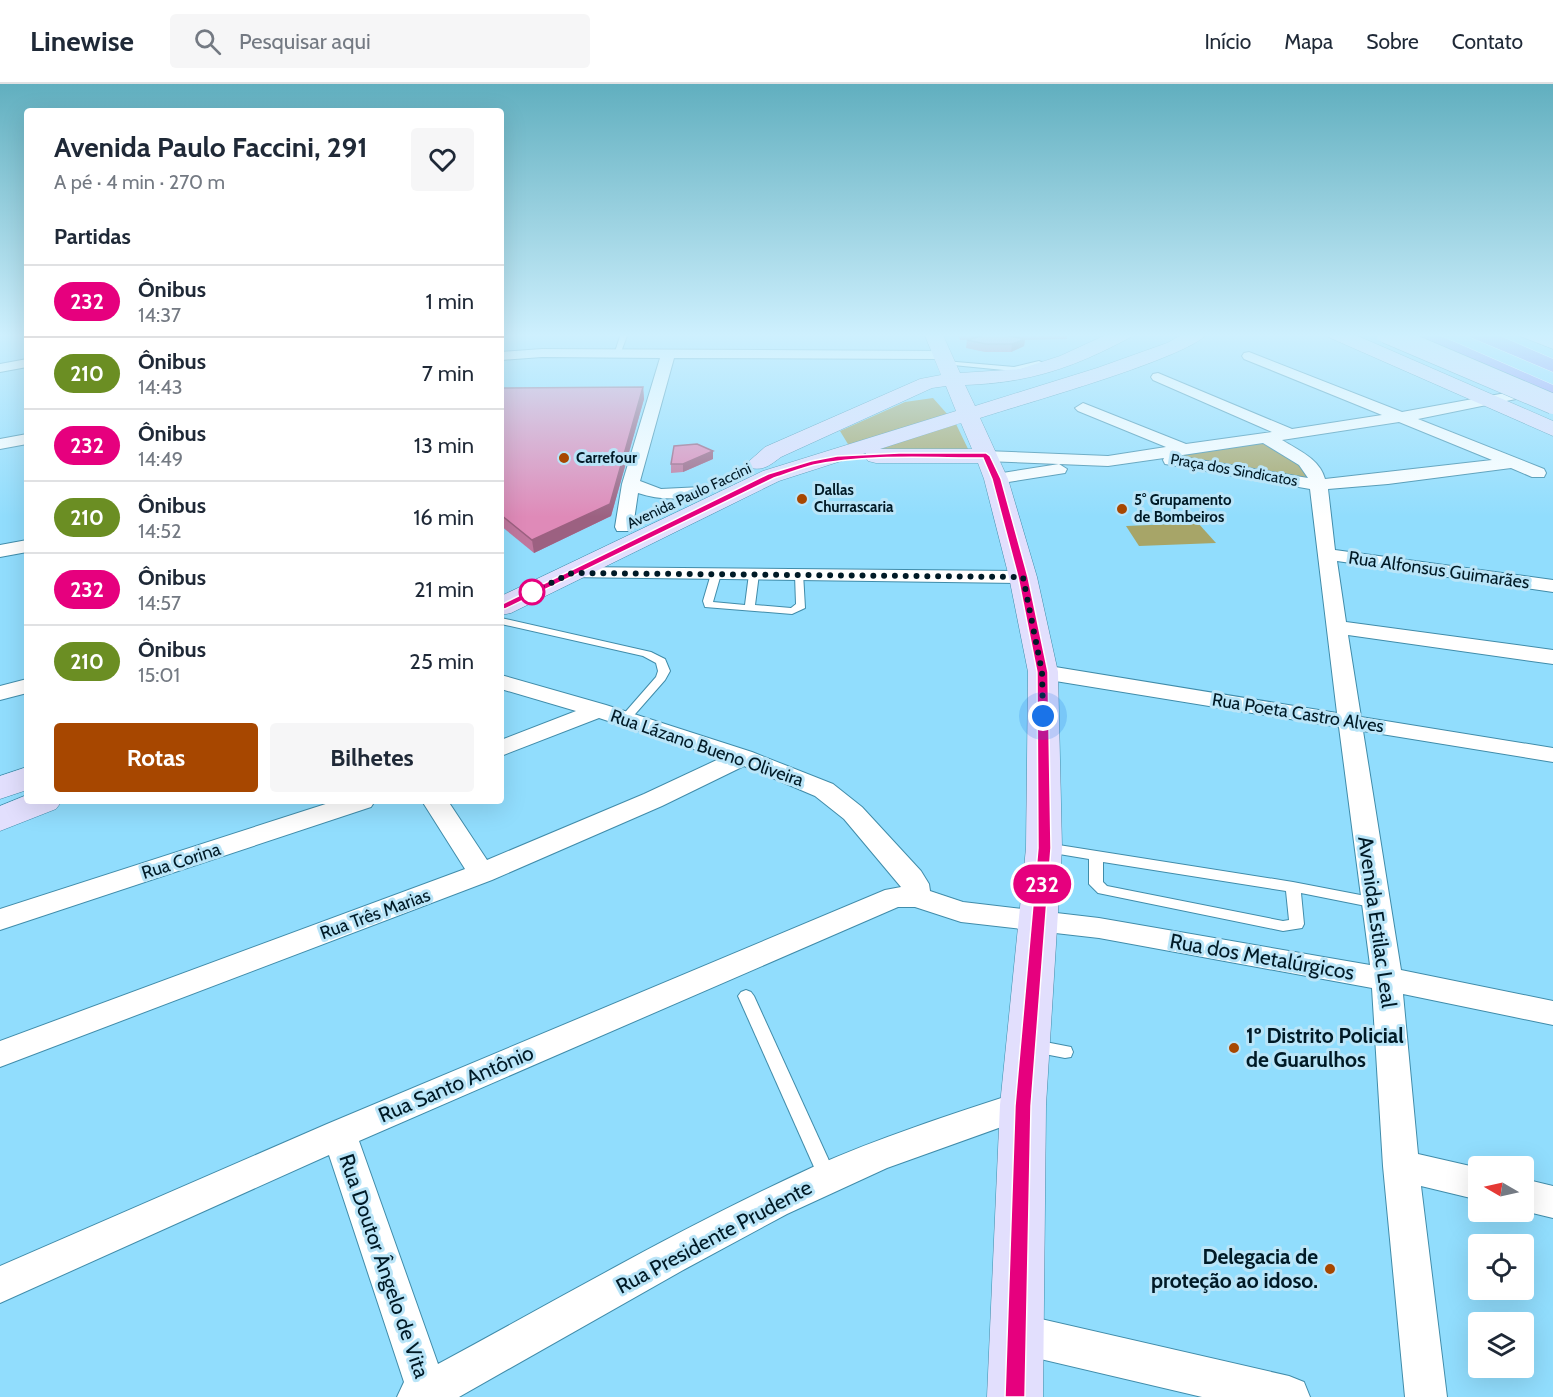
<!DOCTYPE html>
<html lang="pt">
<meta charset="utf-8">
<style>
:root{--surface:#fff;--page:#f6f6f7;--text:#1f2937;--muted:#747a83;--line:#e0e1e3;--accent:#a74700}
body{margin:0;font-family:Cabin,sans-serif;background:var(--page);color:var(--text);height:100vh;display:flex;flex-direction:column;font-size:22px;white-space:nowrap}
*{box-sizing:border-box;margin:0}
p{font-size:20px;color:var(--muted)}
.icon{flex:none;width:33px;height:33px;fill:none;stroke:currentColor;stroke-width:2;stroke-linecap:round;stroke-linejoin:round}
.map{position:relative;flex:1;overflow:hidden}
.drawer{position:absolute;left:24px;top:24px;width:480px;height:696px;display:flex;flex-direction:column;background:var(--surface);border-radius:6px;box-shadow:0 6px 24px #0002}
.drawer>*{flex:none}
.badge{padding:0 12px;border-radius:20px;font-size:21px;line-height:39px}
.needle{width:39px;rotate:279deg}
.tools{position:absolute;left:1468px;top:1072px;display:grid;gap:12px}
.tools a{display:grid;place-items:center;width:66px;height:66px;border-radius:6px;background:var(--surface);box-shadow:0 6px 24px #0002;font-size:30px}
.you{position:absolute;width:30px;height:30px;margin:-15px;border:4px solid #fff;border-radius:50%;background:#1a73e8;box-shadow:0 0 0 9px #1a73e833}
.map>.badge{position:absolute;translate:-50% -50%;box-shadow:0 0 0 3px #fff}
h2{padding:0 30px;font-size:22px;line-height:54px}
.round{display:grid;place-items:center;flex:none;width:63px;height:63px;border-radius:6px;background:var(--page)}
.headline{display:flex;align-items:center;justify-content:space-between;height:102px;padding:0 30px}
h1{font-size:28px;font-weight:700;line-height:45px}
.primary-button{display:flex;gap:12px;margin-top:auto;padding:12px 30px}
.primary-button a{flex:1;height:69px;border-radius:6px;background:var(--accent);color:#fff;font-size:24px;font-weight:700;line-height:69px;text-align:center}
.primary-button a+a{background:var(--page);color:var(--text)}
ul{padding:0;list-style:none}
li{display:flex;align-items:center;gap:18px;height:72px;padding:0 30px;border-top:2px solid var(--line)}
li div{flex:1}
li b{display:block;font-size:22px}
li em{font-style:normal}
li .badge{min-width:66px;font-weight:700;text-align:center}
header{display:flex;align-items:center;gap:36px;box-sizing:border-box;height:84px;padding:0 30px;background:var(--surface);border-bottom:2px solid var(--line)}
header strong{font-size:28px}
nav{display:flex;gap:33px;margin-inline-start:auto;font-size:21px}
.search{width:420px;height:54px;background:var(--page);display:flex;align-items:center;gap:15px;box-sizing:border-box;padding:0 21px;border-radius:6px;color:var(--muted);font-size:22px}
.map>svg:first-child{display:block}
.green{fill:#a7a568}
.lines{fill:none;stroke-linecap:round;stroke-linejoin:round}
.service-casing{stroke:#408caa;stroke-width:2}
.minor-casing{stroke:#408caa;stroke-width:2}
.secondary-casing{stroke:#408caa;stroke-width:1}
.motorway-casing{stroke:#fff;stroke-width:1}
.service{fill:#fff;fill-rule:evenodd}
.minor{fill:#fff;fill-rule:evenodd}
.secondary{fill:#e2dffd;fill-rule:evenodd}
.motorway{fill:#9d94f7;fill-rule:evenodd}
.secondary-bridge-casing{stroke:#408caa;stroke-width:21;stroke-linecap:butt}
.path-bridge{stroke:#5992aa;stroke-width:2;stroke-dasharray:1 3;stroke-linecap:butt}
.secondary-bridge{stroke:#e2dffd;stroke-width:20}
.wall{fill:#c0779e}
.shaded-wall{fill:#9c6181}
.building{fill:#df8ab8;stroke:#9c6181;stroke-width:1.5}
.line{fill:#e6007e;stroke:#fff;stroke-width:1.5}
.walk{stroke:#001a26;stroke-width:6;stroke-dasharray:0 10.8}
.poi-dot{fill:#a74700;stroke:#bae5f8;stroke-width:2}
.stop-dot{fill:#fff;stroke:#e6007e;stroke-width:3}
.labels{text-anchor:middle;stroke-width:6;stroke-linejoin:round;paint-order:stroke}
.far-poi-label{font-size:15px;font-weight:bold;fill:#001a26;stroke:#bae5f8;text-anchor:start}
.far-street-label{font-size:15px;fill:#001a26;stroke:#bae5f8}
.street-label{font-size:18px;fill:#001a26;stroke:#bae5f8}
.near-street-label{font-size:21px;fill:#001a26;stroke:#bae5f8}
.near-poi-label{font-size:21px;font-weight:bold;fill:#001a26;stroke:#bae5f8;text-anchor:start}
</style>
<header>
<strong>Linewise</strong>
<div class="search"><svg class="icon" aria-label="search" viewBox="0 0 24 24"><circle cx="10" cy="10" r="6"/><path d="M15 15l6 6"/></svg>Pesquisar aqui</div>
<nav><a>Início</a><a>Mapa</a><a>Sobre</a><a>Contato</a></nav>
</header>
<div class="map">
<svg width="1553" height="1313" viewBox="0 0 1553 1313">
<rect width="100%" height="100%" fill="#91ddfd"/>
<!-- green -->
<g class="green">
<polygon points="933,314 956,340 969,367 907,366 854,370 840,347 905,318"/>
<polygon points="1268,357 1304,382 1310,399 1165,373"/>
<polygon points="1198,439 1216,459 1139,462 1126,442"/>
</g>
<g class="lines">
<!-- service casing -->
<g class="service-casing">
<g id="service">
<polygon points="621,249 628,249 621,268 618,270 615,268"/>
<polygon points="945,277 1014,283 1039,277 1043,279 1014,287 943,280 943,278"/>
<polygon points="716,487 721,490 713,518 745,521 749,490 754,487 759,490 755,521 791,524 796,520 795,491 797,489 803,489 805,524 792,530 705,523 703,517 711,490"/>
<polygon points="501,534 651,568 665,575 670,587 665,596 629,637 621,637 619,635 621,633 656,593 658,587 656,579 643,572 501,540"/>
<path d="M1046,759L1293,798L1376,814L1381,815L1383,819L1381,823L1376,824L1301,809L1304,840L1302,844L1283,847L1098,809L1089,800V775L1041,767L1039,764L1041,761ZM1103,778L1286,807L1289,836L1283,837L1107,802L1103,798Z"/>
<polygon points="746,906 751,908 754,912 836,1092 833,1098 827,1100 821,1098 818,1092 738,912 741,908"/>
<polygon points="1035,956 1071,963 1073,968 1071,973 1065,974 1029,967 1027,962 1029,957"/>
</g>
</g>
<!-- minor casing -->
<g class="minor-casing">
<g id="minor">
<path d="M542,265L941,267L948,271L941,275L674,274L640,397L661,405L702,403L705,407L702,411C680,416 659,416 638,409L633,443L631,447H617L615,443L622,400L660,274L542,273L501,276V268Z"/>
<path d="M1249,268L1402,328L1511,308L1516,309L1518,312L1516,315L1418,335L1544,385L1546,389L1544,393H1532L1511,384L1388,400L1328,405L1335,466L1553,496V508L1337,477L1346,538L1553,566V580L1348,551L1361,633L1553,664V678L1363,647L1401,886L1553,917V941L1403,910L1418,1070L1479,1084V1116L1421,1102L1447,1313H1405L1383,1082L1372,904L1099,854L961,838L915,823H898L359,1057L438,1280C562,1213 684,1142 813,1083C881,1053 952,1030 1023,1007L1035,1011L1040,1021L1035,1031L887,1084L787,1130L685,1185L459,1313H397L404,1298L329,1071L0,1219V1182L327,1040L885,806L901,803L844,735L815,712L744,682L662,722L492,796L0,983V957L465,785L422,717H448L487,776L644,710L721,674L599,634L501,672V656L576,627L501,605V591L606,621L752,668L833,700L862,723L921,787L929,800L930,807L963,818L1099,834L1370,881L1339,643L1043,595L1035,593L1032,588L1035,583L1043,581L1337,629L1310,405L1171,381L1165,380L1163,376L1164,374L1108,382L1059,380L1067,385L1065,389L996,400L990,399L987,395L990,391L1059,380L985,377L977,372L985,367L1108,372L1166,363L1078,327L1075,324L1083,319L1186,360L1272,348L1153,296L1151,293L1153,290L1158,289L1292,345L1382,331L1244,275L1242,272L1244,269ZM1399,338L1492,376L1325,395C1320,375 1298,366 1282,356ZM1263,359L1299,381L1308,394L1176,372Z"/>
<polygon points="27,275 27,283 0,288 0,280"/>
<polygon points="27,350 27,360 0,365 0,355"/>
<polygon points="27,456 27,468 0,473 0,461"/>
<polygon points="572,483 1023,487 1030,489 1033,493 1030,497 1023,499 565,493 562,489 565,485"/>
<polygon points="27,595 27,609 0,616 0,602"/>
<polygon points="335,717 375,717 371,723 0,846 0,825"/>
<polygon points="1524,1095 1553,1102 1553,1134 1524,1127"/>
<polygon points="1015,1229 1289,1292 1304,1298 1310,1313 1202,1313 1015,1269 1001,1263 995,1249 1001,1235"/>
</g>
</g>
<!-- secondary casing -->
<g class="secondary-casing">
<g id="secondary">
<path d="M924,249H942L960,289L1020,285L1060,272L1110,249H1134L1131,253C1075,283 1030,299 965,301L975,322L1097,284L1167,259L1185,249H1208C1189,274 1019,321 980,334L1008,395L1037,493L1058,588L1062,764L1046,1021L1043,1313H987L1000,1021L1026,764L1028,588L1009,493L984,395L978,379H876L868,377L865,372L866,369L779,397L511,529L501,531V512L763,387L956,327L946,302L932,304L781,373C770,381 764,387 750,384L747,379L765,363L920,295L941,291ZM961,339L972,365H880Z"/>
<polygon points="1325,249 1351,249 1553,337 1553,352 1328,253"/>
<polygon points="1519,249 1545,249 1553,252 1553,265 1522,253"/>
<polygon points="27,683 27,706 0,715 0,692"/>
<polygon points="27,711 27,717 62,717 56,725 0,747 0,722"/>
</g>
</g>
<!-- motorway casing -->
<g class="motorway-casing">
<g id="motorway">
<polygon points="1408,249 1434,249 1553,301 1553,314 1411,253"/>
<polygon points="1467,249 1493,249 1553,275 1553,288 1470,253"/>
</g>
</g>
<!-- service -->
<use href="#service" class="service"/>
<!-- minor -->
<use href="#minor" class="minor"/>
<!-- secondary -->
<use href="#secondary" class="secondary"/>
<!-- motorway -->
<use href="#motorway" class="motorway"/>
<!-- secondary-bridge casing -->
<g class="secondary-bridge-casing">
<polyline id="secondary-bridge" points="1386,249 1553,320"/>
</g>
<!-- path-bridge -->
<polyline class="path-bridge" points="1448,252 1463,249"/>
<!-- secondary-bridge -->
<use href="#secondary-bridge" class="secondary-bridge"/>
</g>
<!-- wall -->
<g class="wall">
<polygon points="957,249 1067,249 1067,255 1025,256 1024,262 1011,268 985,268 966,264 967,256 960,256"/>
<polygon points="1070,249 1086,249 1085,251"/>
<polygon points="643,303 644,315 611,432 534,469 501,442 501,304"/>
<polygon points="713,375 683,388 671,389 671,380"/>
</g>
<!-- shaded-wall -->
<g class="shaded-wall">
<polygon points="1025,255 1024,262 1011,268 1012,260"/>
<polygon points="643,303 644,315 611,432 534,469 532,456"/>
<polygon points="713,367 713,375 683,388 683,380"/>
</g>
<!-- building -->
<g class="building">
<polygon points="999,250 1025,255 1012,260 986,260 967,256 984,251"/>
<polygon points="643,303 610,420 532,456 501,431 501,304"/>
<polygon points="697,360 713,367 683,380 671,380 674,362"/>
</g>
<!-- sky -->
<linearGradient id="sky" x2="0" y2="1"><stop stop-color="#61afbf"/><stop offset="0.58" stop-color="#cef0fe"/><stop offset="1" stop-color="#cef0fe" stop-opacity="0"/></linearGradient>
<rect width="1553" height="433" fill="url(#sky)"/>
<!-- line -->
<path class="line" d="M899,369H986L990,372L1001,395L1028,493L1048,588L1051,764L1031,1022L1025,1313H1005L1015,1022L1038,764L1037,588L1018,493L992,395L983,374C927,374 869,370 814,381C801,384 787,390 774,394L505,525L496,523L768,390L811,377L837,372Z"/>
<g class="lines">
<!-- walk -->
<polyline class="walk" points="532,508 572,489 1023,493 1042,588 1043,632"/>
</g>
<!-- markers -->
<g class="poi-dot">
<circle cx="564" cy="374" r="6"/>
<circle cx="802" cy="415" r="6"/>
<circle cx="1122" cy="425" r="6"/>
<circle cx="1234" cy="964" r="6"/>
<circle cx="1330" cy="1185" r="6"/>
</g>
<circle class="stop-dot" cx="532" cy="508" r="12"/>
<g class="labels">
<!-- far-poi labels -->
<g class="far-poi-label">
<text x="576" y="379">Carrefour</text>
<text x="814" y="411">Dallas<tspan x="814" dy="17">Churrascaria</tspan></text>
<text x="1134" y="421">5° Grupamento<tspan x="1134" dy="17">de Bombeiros</tspan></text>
</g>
<!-- far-street labels -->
<g class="far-street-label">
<text transform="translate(1234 386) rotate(10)" y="5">Praça dos Sindicatos</text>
<text transform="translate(689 412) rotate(-25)" y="5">Avenida Paulo Faccini</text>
</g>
<!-- street labels -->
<g class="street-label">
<text transform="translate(1439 486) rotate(8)" y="6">Rua Alfonsus Guimarães</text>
<text transform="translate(1298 629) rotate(9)" y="6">Rua Poeta Castro Alves</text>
<text transform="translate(707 664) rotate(19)" y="6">Rua Lázano Bueno Oliveira</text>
<text transform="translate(181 777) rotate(-18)" y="6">Rua Corina</text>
<text transform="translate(375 830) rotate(-20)" y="6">Rua Três Marias</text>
</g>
<!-- near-street labels -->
<g class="near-street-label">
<text transform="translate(1377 838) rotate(82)" y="7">Avenida Estilac Leal</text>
<text transform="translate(1262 873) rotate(10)" y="7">Rua dos Metalúrgicos</text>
<text transform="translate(456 1000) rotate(-23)" y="7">Rua Santo Antônio</text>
<text transform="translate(714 1153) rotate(-28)" y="7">Rua Presidente Prudente</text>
<text transform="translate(384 1182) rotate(71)" y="7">Rua Doutor Ângelo de Vita</text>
</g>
<!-- near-poi labels -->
<g class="near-poi-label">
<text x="1246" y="959">1º Distrito Policial<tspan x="1246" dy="24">de Guarulhos</tspan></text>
<text x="1318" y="1180" text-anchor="end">Delegacia de<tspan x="1318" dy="24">proteção ao idoso.</tspan></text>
</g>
</g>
</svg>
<div class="tools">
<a><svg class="needle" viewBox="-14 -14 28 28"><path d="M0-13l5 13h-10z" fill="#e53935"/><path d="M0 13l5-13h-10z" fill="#747a83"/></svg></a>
<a><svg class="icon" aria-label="locate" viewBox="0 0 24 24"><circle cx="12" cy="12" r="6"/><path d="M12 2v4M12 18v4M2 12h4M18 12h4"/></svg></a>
<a><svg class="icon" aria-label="layers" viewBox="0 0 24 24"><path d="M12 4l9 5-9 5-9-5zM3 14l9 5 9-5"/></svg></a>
</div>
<div class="you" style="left:1043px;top:632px"></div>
<b class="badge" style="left:1042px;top:800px;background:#e6007e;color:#fff">232</b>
<section class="drawer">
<div class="headline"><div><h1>Avenida Paulo Faccini, 291</h1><p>A pé · 4 min · 270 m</p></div><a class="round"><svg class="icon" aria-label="heart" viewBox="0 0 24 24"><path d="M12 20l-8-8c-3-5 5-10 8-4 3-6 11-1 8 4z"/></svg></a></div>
<h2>Partidas</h2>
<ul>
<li><span class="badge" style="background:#e6007e;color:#fff">232</span><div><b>Ônibus</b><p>14:37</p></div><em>1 min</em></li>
<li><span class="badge" style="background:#6b8e23;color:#fff">210</span><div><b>Ônibus</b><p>14:43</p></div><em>7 min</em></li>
<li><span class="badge" style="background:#e6007e;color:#fff">232</span><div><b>Ônibus</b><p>14:49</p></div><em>13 min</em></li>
<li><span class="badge" style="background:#6b8e23;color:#fff">210</span><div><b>Ônibus</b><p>14:52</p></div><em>16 min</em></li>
<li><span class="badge" style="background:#e6007e;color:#fff">232</span><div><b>Ônibus</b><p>14:57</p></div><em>21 min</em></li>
<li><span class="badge" style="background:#6b8e23;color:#fff">210</span><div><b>Ônibus</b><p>15:01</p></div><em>25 min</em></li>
</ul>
<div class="primary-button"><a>Rotas</a><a>Bilhetes</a></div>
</section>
</div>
